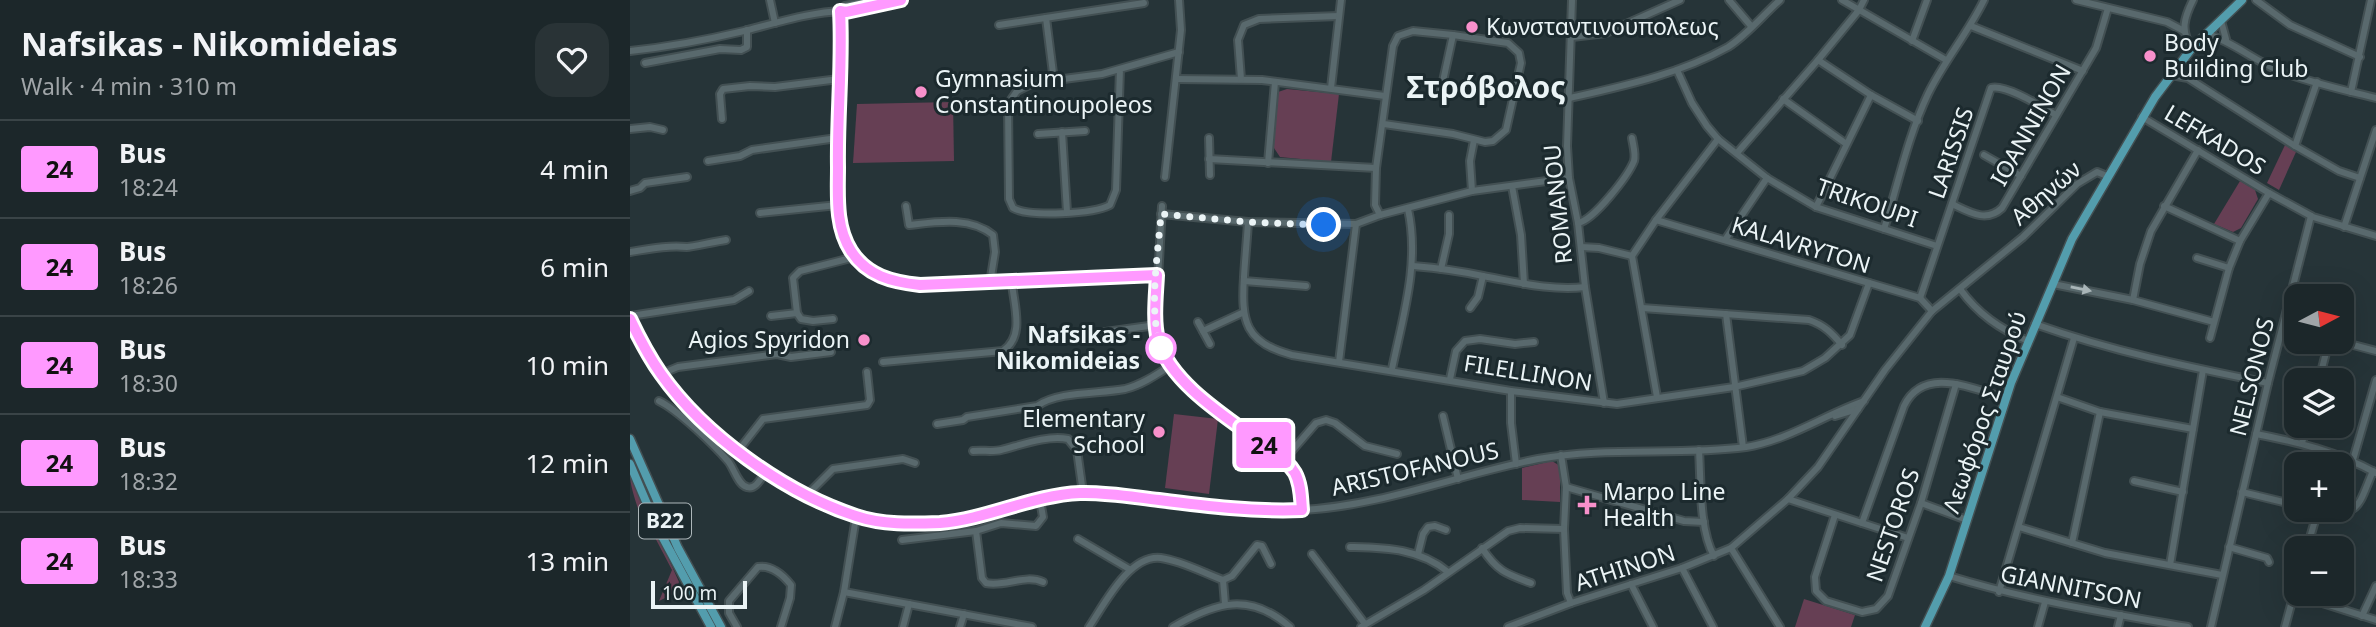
<!DOCTYPE html>
<meta charset="utf-8">
<style>
:root{--surface:#1c272a;--page:#293336;--text:#f1f3f6;--muted:#a0a5a8;--line:#3a4447}
body{margin:0;font-family:"Noto Sans",sans-serif;background:var(--page);color:var(--text);height:100vh;display:flex;flex-direction:column;font-size:26px;white-space:nowrap}
*{box-sizing:border-box;margin:0}
p{font-size:23px;color:var(--muted)}
.icon{flex:none;width:38px;height:38px;fill:none;stroke:currentColor;stroke-width:2;stroke-linecap:round;stroke-linejoin:round}
.map{position:relative;flex:1;overflow:hidden}
.side{display:flex;flex-direction:column;background:var(--surface);width:630px}
.side>*{flex:none}
.badge{padding:0 14px;border-radius:5px;font-size:24px;line-height:46px}
.needle{width:46px;rotate:83deg}
.buttons{position:absolute;left:1654px;top:284px;display:grid;gap:14px}
.buttons a{display:grid;place-items:center;width:70px;height:70px;border-radius:14px;background:var(--surface);box-shadow:0 7px 28px #0002,0 0 0 2px var(--line);font-size:35px}
.scale{position:absolute;left:21px;bottom:18px;width:96px;box-sizing:border-box;padding-left:7px;border:4px solid #ebf4f6;border-top:0;font-size:19px;line-height:24px;white-space:nowrap;color:#ebf4f6;-webkit-text-stroke:5px #1c2a2e;paint-order:stroke}
.you{position:absolute;width:35px;height:35px;margin:-18px;border:5px solid #fff;border-radius:50%;background:#1a73e8;box-shadow:0 0 0 10px #1a73e833}
.map>.badge{position:absolute;translate:-50% -50%;box-shadow:0 0 0 4px #fff}
.round{display:grid;place-items:center;flex:none;width:74px;height:74px;border-radius:21px;background:var(--page)}
.overview{display:flex;align-items:center;justify-content:space-between;height:119px;padding:0 21px}
h1{font-size:33px;font-weight:700;line-height:52px}
ul{padding:0;list-style:none}
li{display:flex;align-items:center;gap:21px;height:98px;padding:0 21px;border-top:2px solid var(--line)}
li div{flex:1}
li b{display:block;font-size:26px}
li em{font-style:normal}
li .badge{min-width:77px;font-weight:700;text-align:center}
main{display:flex;flex:1;min-height:0}
.map>svg:first-child{display:block}
.green{fill:#663f54}
.lines{fill:none;stroke-linecap:round;stroke-linejoin:round}
.minor-casing{stroke:#435053;stroke-width:10}
.major-casing{stroke:#435053;stroke-width:11}
.minor{stroke:#59696d;stroke-width:6}
.major{stroke:#539dad;stroke-width:8}
.oneway{fill:#a9b5b8}
.line-casing{stroke:#fff;stroke-width:16}
.line{stroke:#f9f;stroke-width:10}
.walk{stroke:#ebf4f6;stroke-width:7;stroke-dasharray:0 12.6}
.poi-dot{fill:#f890cb;stroke:#1c2a2e;stroke-width:2.5}
.stop-dot{fill:#fff;stroke:#f9f;stroke-width:3.5}
.labels{text-anchor:middle;stroke-width:6;stroke-linejoin:round;paint-order:stroke}
.shield{fill:#1c2a2e;stroke:#adb7ba;stroke-width:2}
.shield-label{font-size:21px;font-weight:bold;fill:#ebf4f6}
.poi-label{font-size:23px;fill:#ebf4f6;stroke:#1c2a2e;text-anchor:start}
.street-label{font-size:23px;fill:#ebf4f6;stroke:#1c2a2e}
.stop-label{font-size:23px;font-weight:bold;fill:#ebf4f6;stroke:#1c2a2e;text-anchor:end}
.district-label{font-size:30px;font-weight:bold;fill:#ebf4f6;stroke:#1c2a2e}
</style>
<main>
<section class="side">
<div class="overview"><div><h1>Nafsikas - Nikomideias</h1><p>Walk · 4 min · 310 m</p></div><a class="round"><svg class="icon" aria-label="heart" viewBox="0 0 24 24"><path d="M12 20l-8-8c-3-5 5-10 8-4 3-6 11-1 8 4z"/></svg></a></div>
<ul>
<li><span class="badge" style="background:#f9f;color:#111">24</span><div><b>Bus</b><p>18:24</p></div><em>4 min</em></li>
<li><span class="badge" style="background:#f9f;color:#111">24</span><div><b>Bus</b><p>18:26</p></div><em>6 min</em></li>
<li><span class="badge" style="background:#f9f;color:#111">24</span><div><b>Bus</b><p>18:30</p></div><em>10 min</em></li>
<li><span class="badge" style="background:#f9f;color:#111">24</span><div><b>Bus</b><p>18:32</p></div><em>12 min</em></li>
<li><span class="badge" style="background:#f9f;color:#111">24</span><div><b>Bus</b><p>18:33</p></div><em>13 min</em></li>
</ul>
</section>
<div class="map">
<svg width="1746" height="627" viewBox="0 0 1746 627">
<rect width="100%" height="100%" fill="#263438"/>
<!-- green -->
<g class="green">
<polygon points="657,89 709,94 701,162 650,157 642,145 648,92"/>
<polygon points="323,102 324,161 223,163 227,104"/>
<polygon points="1655,145 1666,152 1649,190 1637,183"/>
<polygon points="1610,181 1625,190 1628,199 1611,228 1603,232 1584,224"/>
<polygon points="544,414 588,419 579,494 535,488"/>
<polygon points="922,461 930,466 930,502 892,500 892,468"/>
<path d="M0,473L49,582L45,593L29,601L42,570L21,530L12,523C8,505 0,490 0,473Z"/>
<polygon points="1174,599 1225,615 1221,627 1165,627"/>
</g>
<g class="lines">
<!-- minor casing -->
<g class="minor-casing">
<g id="minor">
<polyline points="140,0 145,23"/>
<polyline points="942,0 937,146 939,178 948,223 955,287 974,403"/>
<polyline points="1099,0 1121,26"/>
<polyline points="1212,0 1316,60"/>
<polyline points="1446,0 1537,22 1554,31"/>
<polyline points="1626,0 1660,25 1730,57"/>
<polyline points="210,11 208,205 214,238 220,249 236,268 258,280 290,285 382,283 527,275"/>
<polyline points="210,11 215,6 243,0"/>
<polyline points="416,18 424,81"/>
<polyline points="1591,21 1596,39"/>
<polyline points="369,25 514,3"/>
<polyline points="1341,26 1453,71"/>
<path d="M1577,34C1604,42 1624,61 1650,71C1681,83 1714,90 1746,98"/>
<polyline points="942,37 976,33 1050,0"/>
<polyline points="1282,41 1297,0"/>
<path d="M1562,48C1550,31 1554,18 1563,0"/>
<path d="M0,51C38,47 76,40 114,31C138,25 194,8 216,12L271,0"/>
<polyline points="1188,60 1241,95 1288,121"/>
<polyline points="15,63 90,49 111,50 117,47 117,30"/>
<path d="M490,69L486,190L480,205C464,214 399,217 383,208L379,199L378,104L387,91L403,83L472,74L549,52"/>
<polyline points="1047,70 1062,103 1077,126 1088,139 1137,178 1186,207 1307,246"/>
<polyline points="1541,75 1558,78 1665,146 1709,171 1730,178"/>
<polyline points="546,79 632,80 755,96"/>
<polyline points="611,79 608,40 614,25 629,19 709,16"/>
<polyline points="701,88 711,0"/>
<polyline points="1721,92 1741,0"/>
<polyline points="810,95 823,35"/>
<path d="M940,98C993,86 1050,74 1098,47C1117,35 1133,15 1150,0"/>
<polyline points="1153,99 1215,143"/>
<polyline points="1512,117 1639,193 1683,217 1746,236"/>
<polyline points="92,119 90,94 93,89 120,86 145,87 209,79"/>
<polyline points="0,129 20,127 33,130"/>
<polyline points="432,132 437,212"/>
<polyline points="408,134 455,131"/>
<polyline points="579,138 580,175"/>
<polyline points="1665,146 1687,82"/>
<polyline points="1107,153 1188,60 1229,10 1234,0"/>
<polyline points="1354,155 1391,176"/>
<polyline points="579,159 746,168"/>
<polyline points="78,161 110,156 122,150 207,138"/>
<polyline points="638,163 645,82"/>
<polyline points="535,177 551,30 549,0"/>
<polyline points="882,186 891,235 894,284"/>
<polyline points="0,191 10,188 15,183 57,177"/>
<polyline points="842,191 840,161 844,140"/>
<path d="M1322,204C1339,212 1356,223 1372,208L1466,48L1478,8"/>
<path d="M276,206L279,225C306,222 340,216 363,235L365,252L360,283"/>
<polyline points="532,206 526,316 527,336 535,358 551,378 654,460 665,473 672,510"/>
<polyline points="1534,206 1610,241"/>
<polyline points="1186,207 1241,95"/>
<polyline points="130,213 208,205"/>
<polyline points="531,214 618,222 726,224 750,215 842,191 939,178"/>
<polyline points="750,215 745,205 746,168 763,46 768,36 783,31 823,35 878,43 889,53 891,63 876,130 863,141 855,142 823,134 754,124"/>
<polyline points="1026,220 1290,298 1302,311"/>
<path d="M618,222C617,240 615,259 614,277C611,321 615,343 662,355L881,391L987,404L1104,387L1173,371L1195,358L1220,335L1239,283"/>
<path d="M948,223C964,220 998,176 1004,161C1006,154 1003,145 1002,138"/>
<polyline points="1714,227 1746,130"/>
<path d="M1254,229C1268,184 1278,136 1298,94C1314,61 1338,33 1354,0"/>
<polyline points="1095,240 1137,178"/>
<polyline points="951,247 969,248 1002,256"/>
<path d="M0,252C19,249 38,245 57,247C62,247 87,241 96,240"/>
<polyline points="1567,258 1599,268"/>
<path d="M783,266C807,268 830,271 853,276C887,282 921,291 955,287"/>
<polyline points="811,269 819,234 819,215"/>
<polyline points="614,281 676,286"/>
<polyline points="1423,284 1503,300 1584,322"/>
<path d="M1330,289C1348,314 1370,329 1398,341"/>
<path d="M1290,298L1361,88C1376,84 1412,107 1426,115"/>
<polyline points="1503,300 1510,264 1521,231 1568,150"/>
<polyline points="840,308 848,297 853,276"/>
<path d="M1012,308L1179,320C1194,325 1202,333 1212,345"/>
<polyline points="1096,314 1113,447"/>
<polyline points="0,316 104,300 119,291"/>
<polyline points="141,316 167,313"/>
<path d="M0,319C10,339 20,359 33,377C76,433 159,496 227,517C264,528 309,526 347,517C381,509 416,494 451,493C473,492 496,497 518,499C569,505 621,513 672,510C753,506 829,474 908,459C977,446 1047,456 1116,447C1159,440 1194,415 1234,401"/>
<polyline points="203,319 183,321 171,319 167,313 163,278 170,271 225,257"/>
<polyline points="568,322 580,344"/>
<path d="M1405,324C1481,351 1559,367 1638,383"/>
<polyline points="573,331 612,313"/>
<polyline points="433,335 440,333 447,336 526,325"/>
<polyline points="1580,338 1599,268 1610,241 1639,193"/>
<polyline points="1708,341 1746,351"/>
<path d="M253,362L373,351C395,336 384,306 382,283"/>
<polyline points="709,362 726,224"/>
<path d="M762,369C773,316 790,263 778,209"/>
<polyline points="31,374 48,367 147,354 161,357 201,352"/>
<polyline points="820,379 826,351 835,341 850,339 885,344 904,342"/>
<polyline points="1689,380 1698,345 1703,341"/>
<polyline points="881,391 881,423 886,464"/>
<polyline points="1027,397 1002,256 1026,220 1088,139"/>
<polyline points="1427,397 1470,412 1563,429"/>
<path d="M29,401C48,410 84,445 98,461C104,468 108,485 117,487C126,490 131,478 136,471"/>
<polyline points="813,416 828,479"/>
<polyline points="1205,416 1228,409"/>
<path d="M307,424L333,420L337,417L407,406C428,391 469,394 495,389C511,385 526,375 540,366"/>
<path d="M1626,434C1668,442 1708,452 1746,473"/>
<polyline points="1672,443 1677,425"/>
<path d="M1069,450C1071,481 1069,529 1084,556"/>
<polyline points="108,451 133,419 237,405 240,400 237,372"/>
<path d="M343,451C351,450 364,452 371,450C391,445 417,435 438,439L447,450L453,493"/>
<polyline points="931,455 936,487 934,529 937,593 941,603"/>
<polyline points="654,460 686,423 696,420 705,423 735,446 767,454"/>
<polyline points="1723,460 1746,380"/>
<polyline points="1504,481 1553,492"/>
<polyline points="936,487 1054,521 1074,522"/>
<polyline points="1612,492 1666,505"/>
<polyline points="177,495 203,469 273,459 285,463"/>
<polyline points="1158,499 1278,538"/>
<polyline points="1291,503 1337,520"/>
<path d="M1686,509C1731,517 1727,508 1743,471"/>
<polyline points="1205,515 1185,577 1186,591 1196,601 1232,612 1246,609 1258,596 1291,503 1326,384"/>
<path d="M1232,523L1274,406C1294,365 1342,389 1376,398"/>
<polyline points="1389,527 1475,553 1592,575"/>
<path d="M346,531L352,578L356,583C375,587 395,574 413,582"/>
<polyline points="448,539 499,569"/>
<polyline points="272,540 346,531 371,523 406,526 413,517 410,500"/>
<polyline points="1442,543 1470,412"/>
<path d="M720,547C755,548 789,548 818,572"/>
<polyline points="1599,547 1637,558 1639,562"/>
<path d="M852,548C867,571 876,574 901,583"/>
<polyline points="1101,548 1150,627"/>
<polyline points="1677,548 1688,510"/>
<polyline points="682,554 735,624"/>
<polyline points="788,554 793,534 798,527 805,526 816,530"/>
<polyline points="1540,565 1573,370"/>
<polyline points="1052,568 1083,627"/>
<path d="M1319,576C1397,600 1477,613 1558,627"/>
<polyline points="593,580 595,604"/>
<polyline points="1001,584 1023,627"/>
<polyline points="214,592 402,627"/>
<polyline points="1369,592 1444,338"/>
<polyline points="1664,594 1746,620"/>
<polyline points="1732,616 1746,586"/>
<path d="M107,627L99,613V601L128,567C142,565 153,575 161,585L160,598L151,627"/>
<polyline points="205,627 214,592 226,517"/>
<polyline points="273,627 279,604"/>
<polyline points="330,627 334,614"/>
<path d="M459,627C474,605 499,554 531,558C552,561 574,573 593,580L602,576L627,545L632,546L641,564"/>
<path d="M543,627C586,602 620,592 660,627"/>
<polyline points="731,627 794,590 878,531 890,528 934,529"/>
<polyline points="878,627 941,603 1052,568 1101,548 1158,499 1188,467 1255,370 1302,311 1393,237 1447,184 1467,172 1477,176"/>
<polyline points="1408,627 1415,602"/>
<polyline points="1488,627 1491,615"/>
<polyline points="1581,627 1638,383 1681,216"/>
<polyline points="1655,627 1666,586"/>
</g>
</g>
<!-- major casing -->
<g class="major-casing">
<g id="major">
<polyline points="0,439 48,548 91,627"/>
<polyline points="0,464 26,525 81,627"/>
<polyline points="1295,627 1319,576 1381,383 1442,239 1525,97 1562,48 1612,0"/>
</g>
</g>
<!-- minor -->
<use href="#minor" class="minor"/>
<!-- major -->
<use href="#major" class="major"/>
</g>
<!-- one-way arrows -->
<defs><path id="oneway-solid" d="M-6-.8H1V-3.2L6.5 0L1 3.2V.8H-6Z" transform="scale(1.75)"/></defs>
<use class="oneway" href="#oneway-solid" transform="translate(1451 289) rotate(11)"/>
<g class="lines">
<!-- line casing -->
<g class="line-casing">
<path id="line" d="M0,319C9,338 19,357 31,374C74,435 155,493 226,516C252,525 282,524 310,523C358,519 402,495 450,493C476,492 503,497 529,500C576,506 624,512 672,510C671,498 671,484 665,473C658,461 644,453 633,444C598,418 541,384 528,340C523,320 526,296 527,275L290,285C262,282 237,276 221,251C205,226 208,195 208,167C207,115 213,63 210,11L216,12L271,0"/>
</g>
<!-- line -->
<use href="#line" class="line"/>
<!-- walk -->
<path class="walk" d="M531,348C518,310 528,255 531,214L618,222L694,225"/>
</g>
<!-- markers -->
<g class="poi-dot">
<circle cx="842" cy="27" r="7"/>
<circle cx="1520" cy="56" r="7"/>
<circle cx="291" cy="92" r="7"/>
<circle cx="234" cy="340" r="7"/>
<circle cx="529" cy="432" r="7"/>
<path d="M953.5 494.5h7v7h7v7h-7v7h-7v-7h-7v-7h7z"/>
</g>
<circle class="stop-dot" cx="531" cy="348" r="14"/>
<g class="labels">
<!-- shield labels -->
<rect class="shield" x="9" y="503.5" width="52" height="35" rx="5"/>
<g class="shield-label">
<text x="35" y="528">B22</text>
</g>
<!-- poi labels -->
<g class="poi-label">
<text x="856" y="35">Κωνσταντινουπολεως</text>
<text x="1534" y="51">Body<tspan x="1534" dy="26">Building Club</tspan></text>
<text x="305" y="87">Gymnasium<tspan x="305" dy="26">Constantinoupoleos</tspan></text>
<text x="220" y="348" text-anchor="end">Agios Spyridon</text>
<text x="515" y="427" text-anchor="end">Elementary<tspan x="515" dy="26">School</tspan></text>
<text x="973" y="500">Marpo Line<tspan x="973" dy="26">Health</tspan></text>
</g>
<!-- street labels -->
<g class="street-label">
<text transform="translate(1401 125) rotate(-60)" y="8">IOANNINON</text>
<text transform="translate(1585 140) rotate(31)" y="8">LEFKADOS</text>
<text transform="translate(1321 153) rotate(-71)" y="8">LARISSIS</text>
<text transform="translate(1416 193) rotate(-41)" y="8">Αθηνών</text>
<text transform="translate(1237 203) rotate(19)" y="8">TRIKOUPI</text>
<text transform="translate(928 204) rotate(-96)" y="8">ROMANOU</text>
<text transform="translate(1171 245) rotate(17)" y="8">KALAVRYTON</text>
<text transform="translate(898 373) rotate(9)" y="8">FILELLINON</text>
<text transform="translate(1622 377) rotate(-76)" y="8">NELSONOS</text>
<text transform="translate(1355 412) rotate(-71)" y="8">Λεωφόρος Σταυρού</text>
<text transform="translate(785 469) rotate(-13)" y="8">ARISTOFANOUS</text>
<text transform="translate(1263 525) rotate(-71)" y="8">NESTOROS</text>
<text transform="translate(995 568) rotate(-18)" y="8">ATHINON</text>
<text transform="translate(1441 587) rotate(11)" y="8">GIANNITSON</text>
</g>
<!-- stop labels -->
<g class="stop-label">
<text x="510" y="343">Nafsikas -<tspan x="510" dy="26">Nikomideias</tspan></text>
</g>
<!-- district labels -->
<g class="district-label">
<text x="856" y="98">Στρόβολος</text>
</g>
</g>
</svg>
<div class="buttons">
<a><svg class="needle" viewBox="-14 -14 28 28"><path d="M0-13l5 13h-10z" fill="#e53935"/><path d="M0 13l5-13h-10z" fill="#a0a5a8"/></svg></a>
<a><svg class="icon" aria-label="layers" viewBox="0 0 24 24"><path d="M12 4l9 5-9 5-9-5zM3 14l9 5 9-5"/></svg></a>
<a>+</a>
<a>−</a>
</div>
<div class="scale">100 m</div>
<div class="you" style="left:694px;top:225px"></div>
<b class="badge" style="left:634px;top:445px;background:#f9f;color:#111">24</b>
</div>
</main>
